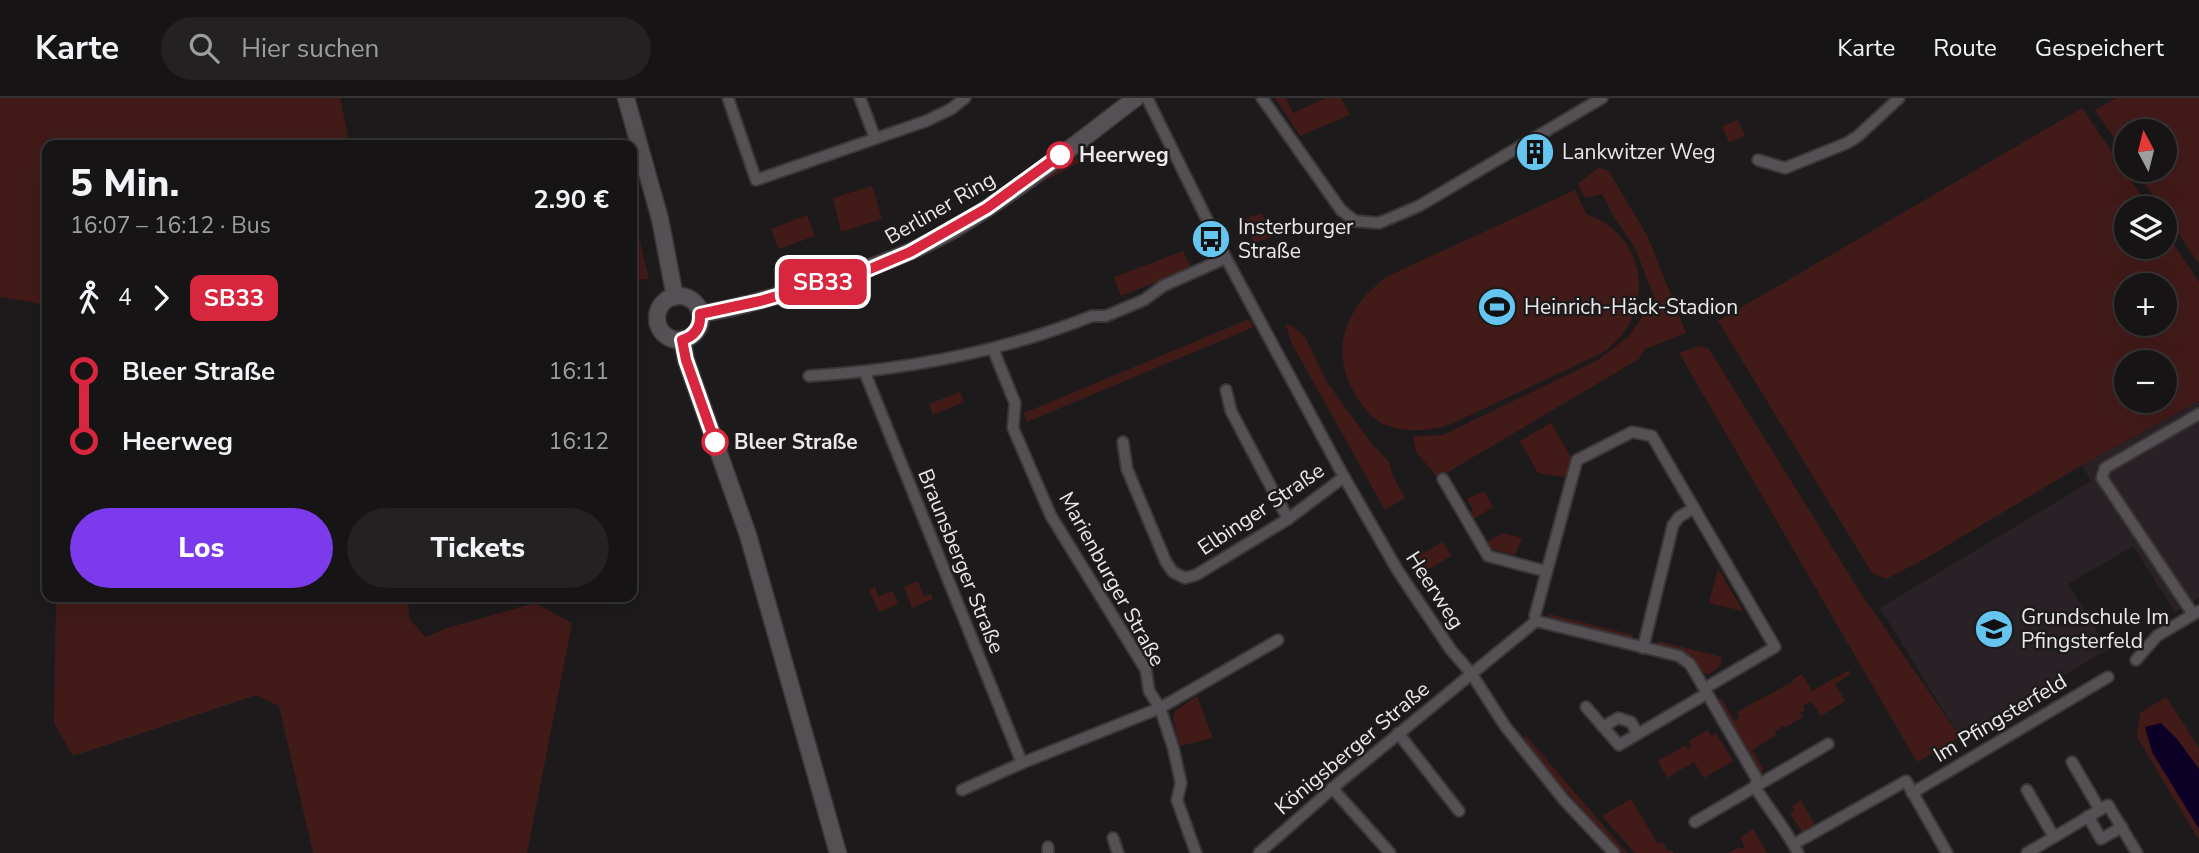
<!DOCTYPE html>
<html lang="de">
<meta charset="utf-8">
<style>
:root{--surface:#161415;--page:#232122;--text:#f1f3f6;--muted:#9e9ea0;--line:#353334;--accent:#7c3aed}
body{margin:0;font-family:"Nunito Sans",sans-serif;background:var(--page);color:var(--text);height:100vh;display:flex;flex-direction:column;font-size:26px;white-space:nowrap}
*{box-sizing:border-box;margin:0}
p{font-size:23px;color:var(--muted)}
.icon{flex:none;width:38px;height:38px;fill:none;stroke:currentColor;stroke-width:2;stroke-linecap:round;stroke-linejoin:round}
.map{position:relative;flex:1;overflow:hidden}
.sheet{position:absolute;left:42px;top:42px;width:595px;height:462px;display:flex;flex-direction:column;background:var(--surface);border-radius:14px;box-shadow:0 7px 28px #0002,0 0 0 2px var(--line)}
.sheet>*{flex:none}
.badge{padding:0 14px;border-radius:10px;font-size:24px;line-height:46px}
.needle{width:46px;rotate:353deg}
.fabs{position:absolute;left:2114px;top:21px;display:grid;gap:14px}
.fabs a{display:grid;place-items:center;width:63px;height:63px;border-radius:50%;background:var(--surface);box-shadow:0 7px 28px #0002,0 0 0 2px var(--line);font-size:35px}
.map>.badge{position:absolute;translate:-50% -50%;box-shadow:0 0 0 4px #fff}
.legs{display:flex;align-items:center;gap:10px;height:77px;padding:0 28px;font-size:23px}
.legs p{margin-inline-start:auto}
.head{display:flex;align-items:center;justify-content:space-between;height:119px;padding:0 28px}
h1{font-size:38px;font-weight:800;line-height:52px}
.primary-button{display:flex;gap:14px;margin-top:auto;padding:14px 28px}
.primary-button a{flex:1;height:80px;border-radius:42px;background:var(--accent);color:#fff;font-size:28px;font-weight:800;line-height:80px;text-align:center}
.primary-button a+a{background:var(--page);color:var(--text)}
ul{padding:0 28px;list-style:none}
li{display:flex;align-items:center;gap:24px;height:70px;font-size:26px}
li i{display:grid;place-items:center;width:10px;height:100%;margin:0 9px;background:currentColor}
li i::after{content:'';width:18px;height:18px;margin:-9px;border:5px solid;border-radius:50%;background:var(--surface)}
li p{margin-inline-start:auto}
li:first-child i{background:linear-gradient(#0000 50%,currentColor 0)}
li:last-child i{background:linear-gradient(currentColor 50%,#0000 0)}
header{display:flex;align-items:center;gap:42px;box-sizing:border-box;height:98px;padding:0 35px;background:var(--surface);border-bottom:2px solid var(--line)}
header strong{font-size:33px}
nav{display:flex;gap:38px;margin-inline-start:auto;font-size:24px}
.search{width:490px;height:63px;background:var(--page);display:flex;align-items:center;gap:18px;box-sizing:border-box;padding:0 24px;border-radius:38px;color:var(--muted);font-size:26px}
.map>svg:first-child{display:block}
.built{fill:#2a2127}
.green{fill:#421b19;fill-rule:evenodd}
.water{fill:#0d0026}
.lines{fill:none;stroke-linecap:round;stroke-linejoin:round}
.street-casing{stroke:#3a3739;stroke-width:14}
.secondary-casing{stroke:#3a3739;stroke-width:19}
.street{stroke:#555053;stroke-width:10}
.secondary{stroke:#555053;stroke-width:16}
.line-1-casing{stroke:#fff;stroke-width:16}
.line-1{stroke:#d7263d;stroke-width:10}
.stop-1-dot{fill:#fff;stroke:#d7263d;stroke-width:3.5}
.labels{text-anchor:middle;stroke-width:5;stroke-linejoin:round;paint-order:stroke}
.poi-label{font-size:21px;fill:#ebe8e9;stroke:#1d1a1c;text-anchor:start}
.stop-label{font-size:21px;font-weight:bold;fill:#ebe8e9;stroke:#1d1a1c;text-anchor:start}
.street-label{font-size:21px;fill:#ebe8e9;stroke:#1d1a1c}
</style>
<header>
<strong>Karte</strong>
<div class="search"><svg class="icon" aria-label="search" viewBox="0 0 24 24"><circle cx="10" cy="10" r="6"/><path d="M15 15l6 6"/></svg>Hier suchen</div>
<nav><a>Karte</a><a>Route</a><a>Gespeichert</a></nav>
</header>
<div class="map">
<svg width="2199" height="755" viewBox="0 0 2199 755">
<rect width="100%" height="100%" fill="#1d1a1c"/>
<!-- built -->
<polygon class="built" points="2199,303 2199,500 2175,514 2133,448 2068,486 2108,551 1960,639 1880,510 2091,383 2082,367"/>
<!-- green -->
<g class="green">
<polygon points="0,0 340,0 350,47 47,47 47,207 0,199"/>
<polygon points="1275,0 1286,0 1293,15 1326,0 1341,0 1350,17 1300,38"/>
<polygon points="2116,0 2199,0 2199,166 2165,115 2165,110 2161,110 2135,72 2165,72 2165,33 2126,33 2126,58 2095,12"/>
<path d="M2082,10L2150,110H2126V149H2165V133L2199,184V303L2082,367L1923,462L1886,481L1872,475L1718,223ZM2165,187V226H2126V187ZM2126,264H2165V303H2126Z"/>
<polygon points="1738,22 1745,38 1729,44 1722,28"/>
<polygon points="1075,58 1080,64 1039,86 1038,84"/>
<polygon points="1598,70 1608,72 1648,139 1686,235 1645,251 1639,261 1438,380 1416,354 1413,338 1443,337 1598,262 1628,239 1655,201 1635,150 1613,117 1602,96 1585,100 1578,86"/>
<polygon points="872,88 882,121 841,134 833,100"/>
<path d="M1575,92L1586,116C1650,138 1657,218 1602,255L1449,327C1428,333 1407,335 1386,327C1374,323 1362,308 1356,298C1328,251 1346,208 1388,178Z"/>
<polygon points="632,110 649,181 632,182"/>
<polygon points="1262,115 1272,139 1254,145 1245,121"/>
<polygon points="807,117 815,138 779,151 771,131"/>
<polygon points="1183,153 1191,170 1121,198 1114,179"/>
<polygon points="1249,221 1254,229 1027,324 1024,315"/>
<polygon points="1291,227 1305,239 1326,283 1372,346 1389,364 1393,378 1405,400 1385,412 1292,246 1286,228"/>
<polygon points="1699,248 1709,251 1860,494 1960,639 1917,664 1679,255"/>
<polygon points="960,294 964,304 933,317 929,306"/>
<polygon points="1551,325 1574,364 1568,380 1538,375 1520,343"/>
<polygon points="1484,393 1493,409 1472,422 1469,415 1473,412 1467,401"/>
<polygon points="1503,435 1522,440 1515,457 1488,450 1485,445"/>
<polygon points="1443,444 1451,458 1422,475 1413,461"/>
<polygon points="1718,470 1743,513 1709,505"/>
<polygon points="918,483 924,498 931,496 933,501 912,510 904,489"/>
<polygon points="875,489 879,498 893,493 898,506 879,514 869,492"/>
<polygon points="56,499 407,499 410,522 426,539 447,530 535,505 572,525 527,755 313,755 279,608 256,597 73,658 54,625"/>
<polygon points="1549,516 1633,537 1632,543 1548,522"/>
<polygon points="1658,543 1722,559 1720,568 1709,576 1706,576 1656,549"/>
<path d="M1849,572L1851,576L1835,586L1845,603L1821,618L1811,603L1803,608L1805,612L1800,615L1803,619L1784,630L1783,628L1774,634L1776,637L1752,652L1764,672L1760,674L1714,604L1721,600L1735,623L1740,620L1737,614C1757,603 1773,595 1793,583V581L1802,576L1812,593Z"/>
<polygon points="1197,598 1213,640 1180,648 1173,621 1175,613"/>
<polygon points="2166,599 2199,650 2199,742 2137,639 2140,615"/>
<polygon points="1708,632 1711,638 1716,635 1733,663 1704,680 1694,664 1667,680 1658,663 1686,647 1688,652 1692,649 1689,643"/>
<polygon points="1526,638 1627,755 1621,755 1520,641"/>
<polygon points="1631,701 1658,746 1663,744 1668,753 1672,752 1674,755 1635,755 1602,718"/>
<polygon points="1801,702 1816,728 1802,735 1790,715 1794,712 1792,708"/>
<polygon points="1753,731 1767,755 1728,755 1739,749 1741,751 1745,749 1740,740"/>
</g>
<!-- water -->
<polygon class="water" points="2161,625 2177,641 2199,671 2199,731 2152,654 2145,629"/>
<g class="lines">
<!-- street casing -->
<g class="street-casing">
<g id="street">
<polyline points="728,0 756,82 926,23 951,11 965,0"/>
<polyline points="860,0 875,40"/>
<polyline points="1147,0 1226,160 1344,379 1398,473 1451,552 1471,575 1505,628 1564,702 1614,755"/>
<polyline points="1262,0 1341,112 1355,123 1379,125 1419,108 1602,0"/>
<polyline points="1758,62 1785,70 1847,45 1858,38 1899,0"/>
<polyline points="993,251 1015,305 1013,330 1051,418 1146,572 1149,593 1160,610 1173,649 1181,685 1177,702 1196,755"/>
<polyline points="865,275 1022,665 1160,610 1278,542"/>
<path d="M809,278C905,272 1002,254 1092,218H1106L1144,202L1163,188L1226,160"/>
<polyline points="1226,292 1231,313 1288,421"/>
<polyline points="1123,344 1127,371 1166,464 1173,474 1185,480 1196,477 1288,421 1344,379"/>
<polyline points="1443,381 1488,458 1545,473"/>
<polyline points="2193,516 2102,380 2105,370 2199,316"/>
<polyline points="1536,523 1535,517 1577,362 1632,334 1652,338 1775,549 1705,590"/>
<polyline points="1643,550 1673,427 1679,419 1694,410"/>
<polyline points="2136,562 2157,538 2199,513"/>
<polyline points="1586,609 1619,647 1706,596"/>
<polyline points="1603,629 1618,620 1631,624 1638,636"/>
<polyline points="1398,635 1459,713"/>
<polyline points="2072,664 2100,712"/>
<polyline points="1332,690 1390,755"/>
<polyline points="962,692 1022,665"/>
<polyline points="2027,692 2054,739"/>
<polyline points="1912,695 2108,579"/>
<polyline points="2088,718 2101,741 2122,729"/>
<polyline points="1695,724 1828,646"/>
<polyline points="1113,740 1118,755"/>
<polyline points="1794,746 1906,683 1947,755"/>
<polyline points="1048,749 1048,755"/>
<path d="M1259,755L1341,683L1536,523L1679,558L1690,566L1757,681L1755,689C1769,712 1786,731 1798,755"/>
<polyline points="2027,755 2108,707 2137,755"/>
</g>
</g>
<!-- secondary casing -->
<g class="secondary-casing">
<g id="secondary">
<polyline points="626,0 660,121 675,199"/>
<circle cx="679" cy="220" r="22"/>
<path d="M700,216C734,211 766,201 799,191C853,176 904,160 953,132C1018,94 1076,45 1136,0"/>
<polyline points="682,241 686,262 748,437 838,755"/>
</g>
</g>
<!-- street -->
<use href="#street" class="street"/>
<!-- secondary -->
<use href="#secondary" class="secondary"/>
</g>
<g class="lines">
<!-- line-1 casing -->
<g class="line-1-casing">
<path id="line-1" d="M715,344L686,262L682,242C695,238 701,229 700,216L760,203L870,171L910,154L987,110L1060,57"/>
</g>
<!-- line-1 -->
<use href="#line-1" class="line-1"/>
</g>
<!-- icons -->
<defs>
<g id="building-disc" transform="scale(2.0125)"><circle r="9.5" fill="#65c5ee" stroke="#1d1a1c"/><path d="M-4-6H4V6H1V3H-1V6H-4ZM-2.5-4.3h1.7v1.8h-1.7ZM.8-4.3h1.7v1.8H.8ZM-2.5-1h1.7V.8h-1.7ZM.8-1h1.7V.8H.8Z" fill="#111"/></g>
<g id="bus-disc" transform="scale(2.0125)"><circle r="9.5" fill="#65c5ee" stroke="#1d1a1c"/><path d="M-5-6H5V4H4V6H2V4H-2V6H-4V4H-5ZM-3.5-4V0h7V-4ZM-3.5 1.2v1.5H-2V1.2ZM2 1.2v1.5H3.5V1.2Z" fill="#111"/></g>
<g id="stadium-disc" transform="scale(2.0125)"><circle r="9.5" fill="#65c5ee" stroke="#1d1a1c"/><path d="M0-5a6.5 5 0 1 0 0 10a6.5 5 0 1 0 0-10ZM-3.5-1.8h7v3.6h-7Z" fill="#111"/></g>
<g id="school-disc" transform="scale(2.0125)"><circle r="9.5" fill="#65c5ee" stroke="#1d1a1c"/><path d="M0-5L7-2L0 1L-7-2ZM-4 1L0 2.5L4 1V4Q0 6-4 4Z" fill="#111"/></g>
</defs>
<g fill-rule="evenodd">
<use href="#building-disc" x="1535" y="54"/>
<use href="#bus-disc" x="1211" y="141"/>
<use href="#stadium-disc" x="1497" y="209"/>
<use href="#school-disc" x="1994" y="531"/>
</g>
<!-- markers -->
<g class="stop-1-dot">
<circle cx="1060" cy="57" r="12"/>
<circle cx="715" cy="344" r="12"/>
</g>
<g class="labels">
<!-- poi labels -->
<g class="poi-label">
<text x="1562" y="61">Lankwitzer Weg</text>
<text x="1238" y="136">Insterburger<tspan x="1238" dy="24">Straße</tspan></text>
<text x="1524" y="216">Heinrich-Häck-Stadion</text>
<text x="2021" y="526">Grundschule Im<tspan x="2021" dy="24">Pfingsterfeld</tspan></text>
</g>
<!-- stop labels -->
<g class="stop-label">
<text x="1079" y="64">Heerweg</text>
<text x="734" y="351">Bleer Straße</text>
</g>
<!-- street labels -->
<g class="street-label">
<text transform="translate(940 110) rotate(-30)" y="7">Berliner Ring</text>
<text transform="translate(1261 411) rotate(-34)" y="7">Elbinger Straße</text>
<text transform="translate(961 463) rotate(68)" y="7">Braunsberger Straße</text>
<text transform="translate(1112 481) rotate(61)" y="7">Marienburger Straße</text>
<text transform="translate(1435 492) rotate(57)" y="7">Heerweg</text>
<text transform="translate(2000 620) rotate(-31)" y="7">Im Pfingsterfeld</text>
<text transform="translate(1352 650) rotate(-40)" y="7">Königsberger Straße</text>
</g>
</g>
</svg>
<div class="fabs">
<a><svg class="needle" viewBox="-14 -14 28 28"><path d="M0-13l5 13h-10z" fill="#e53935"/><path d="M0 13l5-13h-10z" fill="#9e9ea0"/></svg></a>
<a><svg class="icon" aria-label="layers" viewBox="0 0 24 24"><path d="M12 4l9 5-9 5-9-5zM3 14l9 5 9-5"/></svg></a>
<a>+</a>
<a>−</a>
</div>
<b class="badge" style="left:823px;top:184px;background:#d7263d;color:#fff">SB33</b>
<section class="sheet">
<div class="head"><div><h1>5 Min.</h1><p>16:07 – 16:12 · Bus</p></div><b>2.90 €</b></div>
<div class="legs"><svg class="icon" aria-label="walk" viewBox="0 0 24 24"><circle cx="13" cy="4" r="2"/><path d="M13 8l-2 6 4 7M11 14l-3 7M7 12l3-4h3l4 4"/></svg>4<svg class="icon" aria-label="forward" viewBox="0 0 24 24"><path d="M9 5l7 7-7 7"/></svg><b class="badge" style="background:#d7263d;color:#fff">SB33</b></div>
<ul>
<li><i style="color:#d7263d"></i><b>Bleer Straße</b><p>16:11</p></li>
<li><i style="color:#d7263d"></i><b>Heerweg</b><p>16:12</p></li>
</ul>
<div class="primary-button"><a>Los</a><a>Tickets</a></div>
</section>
</div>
